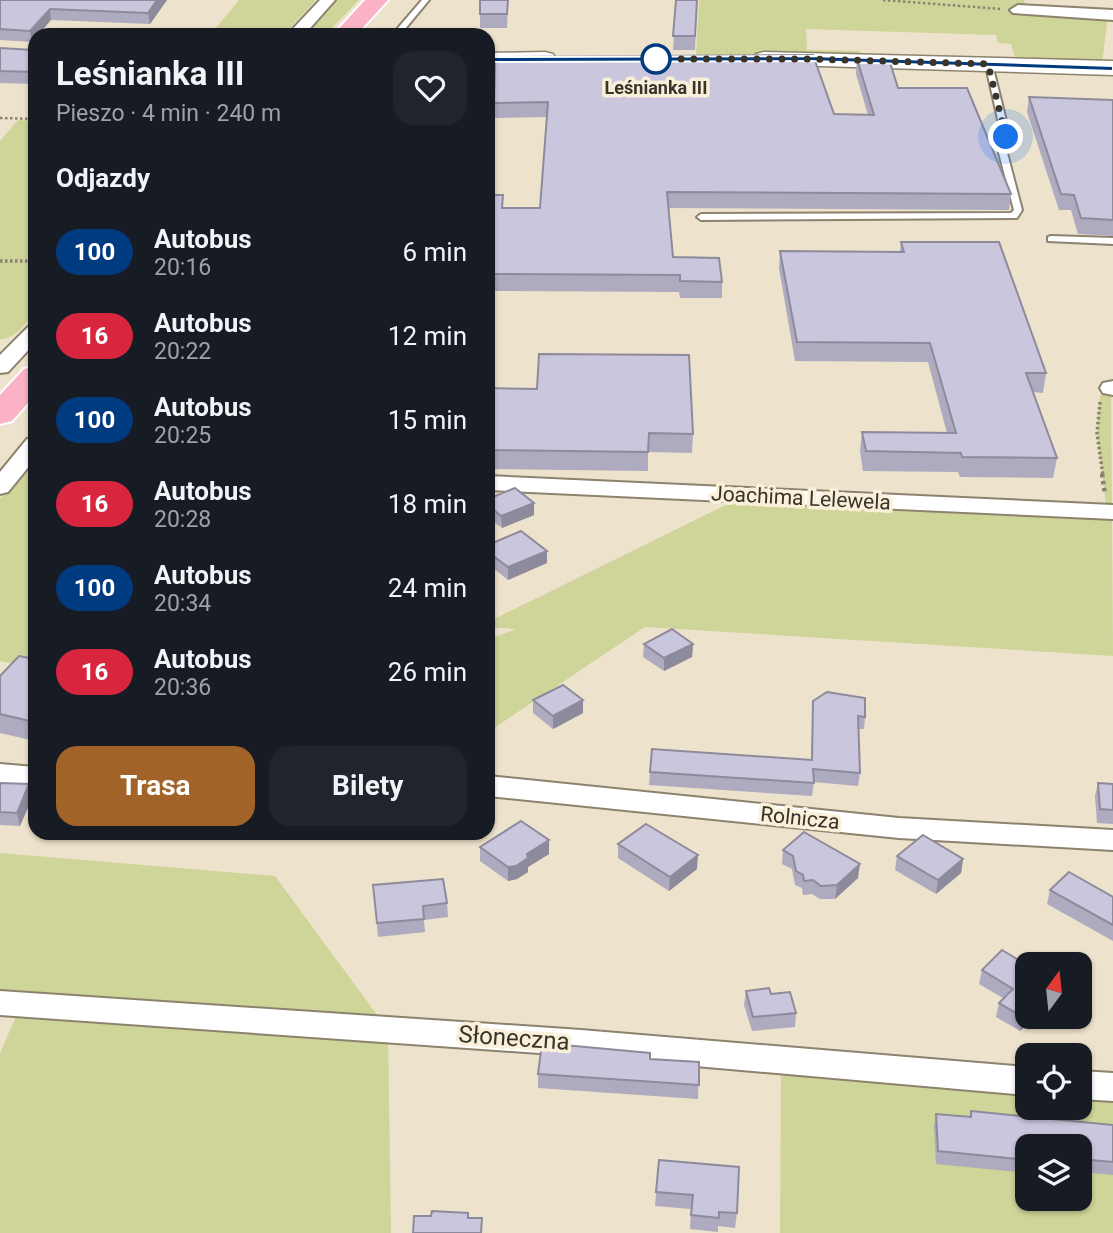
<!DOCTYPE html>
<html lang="pl">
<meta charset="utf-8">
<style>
:root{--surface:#171b24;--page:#20242c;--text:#f1f3f6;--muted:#9ea1a6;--accent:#a16328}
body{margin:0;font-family:Roboto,sans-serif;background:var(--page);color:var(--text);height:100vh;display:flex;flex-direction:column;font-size:26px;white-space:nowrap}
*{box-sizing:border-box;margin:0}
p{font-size:23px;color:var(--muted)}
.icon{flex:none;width:38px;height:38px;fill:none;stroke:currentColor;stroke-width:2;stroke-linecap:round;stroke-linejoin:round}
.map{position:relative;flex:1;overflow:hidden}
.panel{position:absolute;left:28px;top:28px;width:467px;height:812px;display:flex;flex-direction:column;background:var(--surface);border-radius:21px;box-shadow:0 2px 5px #0004}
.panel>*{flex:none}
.badge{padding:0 14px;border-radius:23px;font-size:24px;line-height:46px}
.needle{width:46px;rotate:15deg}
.controls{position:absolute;left:1015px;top:952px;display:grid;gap:14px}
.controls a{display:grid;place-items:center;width:77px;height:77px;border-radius:14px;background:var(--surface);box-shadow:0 2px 5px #0004;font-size:35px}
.you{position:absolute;width:35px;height:35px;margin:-18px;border:5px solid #fff;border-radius:50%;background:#1a73e8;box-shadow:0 0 0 10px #1a73e833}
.map>.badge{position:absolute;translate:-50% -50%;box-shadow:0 0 0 4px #fff}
h2{padding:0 28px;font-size:26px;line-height:63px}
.round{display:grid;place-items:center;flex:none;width:74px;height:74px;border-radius:21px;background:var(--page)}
.head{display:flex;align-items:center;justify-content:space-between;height:119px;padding:0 28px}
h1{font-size:33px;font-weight:700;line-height:52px}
.button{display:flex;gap:14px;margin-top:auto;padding:14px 28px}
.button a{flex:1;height:80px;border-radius:21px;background:var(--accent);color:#fff;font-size:28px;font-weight:700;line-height:80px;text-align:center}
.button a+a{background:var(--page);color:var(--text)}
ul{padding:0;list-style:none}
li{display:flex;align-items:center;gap:21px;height:84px;padding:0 28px}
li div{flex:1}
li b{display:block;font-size:26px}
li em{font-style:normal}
li .badge{min-width:77px;font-weight:700;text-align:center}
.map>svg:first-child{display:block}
.green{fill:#cfd498;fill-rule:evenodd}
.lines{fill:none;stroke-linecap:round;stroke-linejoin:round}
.lane-casing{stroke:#8c826d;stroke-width:4}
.street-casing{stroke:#8c826d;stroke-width:4}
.secondary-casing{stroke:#8c826d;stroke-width:3}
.highway-casing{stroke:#fff;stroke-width:4}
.path-far2{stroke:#8a8374;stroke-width:2.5;stroke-dasharray:2.5 2.5;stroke-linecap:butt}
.path-far1{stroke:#8a8374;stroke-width:3.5;stroke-dasharray:2.5 2.5;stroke-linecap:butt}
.path{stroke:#8a8374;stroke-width:4.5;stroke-dasharray:3.5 3.5;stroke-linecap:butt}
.lane{fill:#fff;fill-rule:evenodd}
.street{fill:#fff;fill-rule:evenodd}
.secondary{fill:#fff;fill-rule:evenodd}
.highway{fill:#fab2c4;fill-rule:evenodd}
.wall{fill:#aeaabf}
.shaded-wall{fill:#8d8b9b}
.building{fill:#cac6de;stroke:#8d8b9b;stroke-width:2}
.line{fill:#003b80;stroke:#fff;stroke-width:2}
.walk{stroke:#38342b;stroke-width:7;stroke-dasharray:0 12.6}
.stop-dot{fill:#fff;stroke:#003b80;stroke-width:3.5}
.labels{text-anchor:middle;stroke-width:7;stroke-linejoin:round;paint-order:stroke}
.far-stop-label{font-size:18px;font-weight:bold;fill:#38342b;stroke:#faefd8}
.street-label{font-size:21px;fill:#38342b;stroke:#faefd8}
.near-street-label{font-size:24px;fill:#38342b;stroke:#faefd8}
</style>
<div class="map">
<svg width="1113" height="1233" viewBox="0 0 1113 1233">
<rect width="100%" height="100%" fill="#ede2cb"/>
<!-- green -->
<g class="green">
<polygon points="239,0 316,0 283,35 210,35"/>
<polygon points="335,0 359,0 325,35 302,35"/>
<polygon points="699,0 1024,0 1027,11 1108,15 1102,64 1016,61 1011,44 998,43 996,35 806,29 807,50 860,51 860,56 696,55"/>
<path d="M18,120L35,121V311C26,323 16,339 0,339V141Z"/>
<polygon points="1111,388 1113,656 645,627 488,732 488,640 516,629 488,627 488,622 746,495 1107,512 1097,433 1100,396"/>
<polygon points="35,466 35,667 0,661 0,499 25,468"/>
<polygon points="0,853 275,876 388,1030 391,1233 0,1233 0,1053 21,1005 0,1003"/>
<path d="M781,1061L1027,1081V1108H1080V1085L1113,1087V1233H780ZM1027,1146H1080V1199H1027Z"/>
</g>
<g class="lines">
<!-- lane casing -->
<g class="lane-casing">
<g id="lane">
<polygon points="422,0 429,0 400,35 392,35"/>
<polygon points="985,62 992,64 1010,137 1007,153 1022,210 1017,218 701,220 697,217 701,214 1011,213 1014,210 999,153 1002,137"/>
<polygon points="1051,236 1113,238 1113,244 1048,241 1048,237"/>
</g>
</g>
<!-- street casing -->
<g class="street-casing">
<g id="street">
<polygon points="320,0 335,0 304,35 287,35"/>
<polygon points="1018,5 1113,10 1113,20 1013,13 1010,10"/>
<polygon points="35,325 35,343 8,372 0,373 0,355 28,327"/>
<polygon points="1113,381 1113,395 1103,393 1100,388 1103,383"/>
<polygon points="35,437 35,459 8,492 0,494 0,472 27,439"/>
<polygon points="488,476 1113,505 1113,519 488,490"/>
<polygon points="0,764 35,767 35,787 0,784"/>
<polygon points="488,776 899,818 1113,830 1113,850 899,838 488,796"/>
<polygon points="0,991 581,1030 1027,1067 1027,1095 581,1056 0,1015"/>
<polygon points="1080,1071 1113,1073 1113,1101 1080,1099"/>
</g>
</g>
<!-- secondary casing -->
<g class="secondary-casing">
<g id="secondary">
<polygon points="545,52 553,54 556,59 553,64 488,67 488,53"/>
<polygon points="764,52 1113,61 1113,75 756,64 753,59 756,54"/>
</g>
</g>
<!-- highway casing -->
<g class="highway-casing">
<g id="highway">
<polygon points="365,0 388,0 356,35 333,35"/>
<polygon points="35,366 35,395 12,421 0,424 0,395 24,369"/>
</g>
</g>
<!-- path-far2 -->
<g class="path-far2">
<polyline points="883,0 1001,9"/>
<polyline points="0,118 35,119"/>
</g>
<!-- path-far1 -->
<g class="path-far1">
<polyline points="0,261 35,261"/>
<polyline points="1100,402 1097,433 1103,476"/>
</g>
<!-- path -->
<polyline class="path" points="1102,474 1105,494"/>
<!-- lane -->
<use href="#lane" class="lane"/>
<!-- street -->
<use href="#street" class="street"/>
<!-- secondary -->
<use href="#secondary" class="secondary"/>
<!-- highway -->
<use href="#highway" class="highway"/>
</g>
<!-- wall -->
<g class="wall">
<polygon points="0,0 167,0 150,24 51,20 38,35 35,35 35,38 32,42 0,40"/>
<polygon points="480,0 508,0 507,28 480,28"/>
<polygon points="676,0 697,0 695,50 673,50"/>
<polygon points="35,47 35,84 0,83 0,48 33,50"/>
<polygon points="495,57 834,114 868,115 856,74 857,59 898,88 1011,194 1009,210 669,208 673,257 722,282 722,298 680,298 679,292 488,291 488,195 503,195 503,208 540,208 547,117 494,118"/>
<polygon points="1029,97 1113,100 1113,236 1078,234 1071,210 1059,210 1027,112"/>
<polygon points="901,242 1046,373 1043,393 1033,392 1057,458 1053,478 960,477 958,472 863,471 860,451 862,432 947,433 928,362 795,361 779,268 780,251 900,251"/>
<polygon points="488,388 693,434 692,453 648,452 648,471 488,469"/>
<polygon points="488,499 534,503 534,515 502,528 488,518"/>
<polygon points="488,545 547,551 547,563 508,580 488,564"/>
<polygon points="644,644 693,644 692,657 664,671 643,657"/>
<polygon points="35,659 35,741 0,733 0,676"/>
<polygon points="533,700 583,700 583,713 553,729 533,713"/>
<polygon points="813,701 865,717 864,729 859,729 860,773 858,786 814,782 812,796 649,785 650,772 811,760"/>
<polygon points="0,783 32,798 20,826 0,825"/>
<polygon points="1098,783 1113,784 1113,824 1097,823 1095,796"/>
<polygon points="549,840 549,854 528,867 528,872 517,879 508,881 480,861 480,847"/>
<polygon points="618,844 697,869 669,891 618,858"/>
<polygon points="783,850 858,878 835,899 820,899 812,894 803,895 802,888 795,885 792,869 782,864"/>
<polygon points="897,856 963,859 961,873 936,894 895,870"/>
<polygon points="373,885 447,903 448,917 424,920 425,932 378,937"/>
<polygon points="1050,890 1113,897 1113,941 1047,904"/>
<polygon points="1027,965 1027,1017 1035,1017 1020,1031 996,1017 999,1003 1003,998 979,984 982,970"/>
<polygon points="746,991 771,994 796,1013 795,1027 752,1031 744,1005"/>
<polygon points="650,1059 699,1062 698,1099 538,1088 538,1074"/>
<polygon points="971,1111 1113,1125 1113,1175 1080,1172 1080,1146 1027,1146 1027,1173 936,1164 934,1127 936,1114 970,1117"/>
<polygon points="659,1160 737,1213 735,1228 718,1226 718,1232 690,1229 691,1209 655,1206"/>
</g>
<!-- shaded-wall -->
<g class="shaded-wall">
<polygon points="157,0 167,0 150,24 148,13"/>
<polygon points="50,9 51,20 38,35 35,35 35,38 32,42 30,31"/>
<polygon points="534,503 534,515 502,528 501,516"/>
<polygon points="547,551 547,563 508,580 508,567"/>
<polygon points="693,644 692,657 664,671 664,658"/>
<polygon points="583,700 583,713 553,729 553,716"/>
<polygon points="29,784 32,798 20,826 17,813"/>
<polygon points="549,840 549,854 528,867 528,872 517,879 508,881 508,867"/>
<polygon points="698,855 697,869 669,891 670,877"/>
<polygon points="963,859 961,873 936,894 938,880"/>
<polygon points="860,864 858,878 835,899 837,885"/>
<polygon points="1027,1013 1027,1017 1035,1017 1020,1031 1023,1017"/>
</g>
<!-- building -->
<g class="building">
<polygon points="0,0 157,0 148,13 50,9 30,31 0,29"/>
<polygon points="480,0 508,0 507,14 480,14"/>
<polygon points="676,0 697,0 695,36 673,36"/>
<polygon points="35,47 35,72 0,71 0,48 33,50"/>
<polygon points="813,55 834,114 874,115 857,59 889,59 898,88 967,88 1011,194 667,192 673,257 719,258 722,282 680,281 680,275 488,274 488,195 503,195 502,208 540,208 548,102 494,103 495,57"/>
<polygon points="1029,97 1113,100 1113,220 1081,218 1074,195 1061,194"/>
<polygon points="901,242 999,242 1046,373 1026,373 1057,458 962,457 961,453 866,451 862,432 956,433 930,343 797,342 780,251 904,252"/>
<polygon points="539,354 689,355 693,434 649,433 648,452 488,450 488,388 537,389"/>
<polygon points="515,488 534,503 501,516 488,505 488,499"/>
<polygon points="521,531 547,551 508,567 488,552 488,545"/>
<polygon points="672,629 693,644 664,658 644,644"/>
<polygon points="19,656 35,659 35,720 34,722 0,714 0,676"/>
<polygon points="563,685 583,700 553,716 533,700"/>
<polygon points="827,692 865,698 865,717 858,716 860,773 813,769 814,783 650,772 652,749 812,760 813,701"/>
<polygon points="0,783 29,784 17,813 0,812"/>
<polygon points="1098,783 1113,784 1113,810 1100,809"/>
<polygon points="521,821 549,840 527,854 528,858 516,866 508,867 480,847"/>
<polygon points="646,824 698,855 670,877 618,844"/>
<polygon points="804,832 860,864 837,885 821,886 813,880 804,881 803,875 796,871 793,856 783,850"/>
<polygon points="923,835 963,859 938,880 897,856"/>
<polygon points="1069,872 1113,897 1113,925 1050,890"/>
<polygon points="443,879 447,903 423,906 424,919 377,923 373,885"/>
<polygon points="1002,950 1027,965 1027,1013 1023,1017 999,1003 1013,989 982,970"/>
<polygon points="769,988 771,994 790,992 796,1013 753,1017 746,991"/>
<polygon points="542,1043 650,1053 650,1059 699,1062 699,1085 538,1074"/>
<polygon points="971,1111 1113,1125 1113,1162 1080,1159 1080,1146 1027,1146 1027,1160 938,1151 936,1114 971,1117"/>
<polygon points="659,1160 739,1167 737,1213 719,1212 719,1218 691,1215 693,1195 656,1192"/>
<polygon points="432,1211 468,1213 468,1218 482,1218 481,1233 413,1233 414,1216 431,1216"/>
</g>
<!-- line -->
<polygon class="line" points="810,56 1113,66 1113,71 810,61 488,62 484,60 488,57"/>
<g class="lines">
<!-- walk -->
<polyline class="walk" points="656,59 810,59 988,64 1006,137"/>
</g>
<!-- markers -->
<circle class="stop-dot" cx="656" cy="59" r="14"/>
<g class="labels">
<!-- far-stop labels -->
<g class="far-stop-label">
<text x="656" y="94">Leśnianka III</text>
</g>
<!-- street labels -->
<g class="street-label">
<text transform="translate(801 498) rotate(3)" y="7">Joachima Lelewela</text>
<text transform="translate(800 818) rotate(6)" y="7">Rolnicza</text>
</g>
<!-- near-street labels -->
<g class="near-street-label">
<text transform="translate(514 1038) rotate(4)" y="8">Słoneczna</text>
</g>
</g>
</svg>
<div class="controls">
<a><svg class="needle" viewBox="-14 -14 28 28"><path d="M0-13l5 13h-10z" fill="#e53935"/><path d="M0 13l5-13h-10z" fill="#9ea1a6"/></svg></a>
<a><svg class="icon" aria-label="locate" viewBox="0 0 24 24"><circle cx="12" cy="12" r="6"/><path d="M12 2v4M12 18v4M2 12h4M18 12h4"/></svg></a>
<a><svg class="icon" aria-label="layers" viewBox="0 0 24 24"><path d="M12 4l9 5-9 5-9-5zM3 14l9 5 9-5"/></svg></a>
</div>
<div class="you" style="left:1006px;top:137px"></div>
<section class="panel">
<div class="head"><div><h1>Leśnianka III</h1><p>Pieszo · 4 min · 240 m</p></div><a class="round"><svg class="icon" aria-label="heart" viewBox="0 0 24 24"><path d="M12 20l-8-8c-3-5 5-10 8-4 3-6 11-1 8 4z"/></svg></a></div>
<h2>Odjazdy</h2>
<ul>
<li><span class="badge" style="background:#003b80;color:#fff">100</span><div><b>Autobus</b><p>20:16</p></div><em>6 min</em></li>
<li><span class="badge" style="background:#d7263d;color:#fff">16</span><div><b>Autobus</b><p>20:22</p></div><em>12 min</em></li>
<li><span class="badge" style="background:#003b80;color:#fff">100</span><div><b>Autobus</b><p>20:25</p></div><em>15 min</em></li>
<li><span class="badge" style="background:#d7263d;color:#fff">16</span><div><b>Autobus</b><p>20:28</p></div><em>18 min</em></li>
<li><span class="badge" style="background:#003b80;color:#fff">100</span><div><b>Autobus</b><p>20:34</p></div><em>24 min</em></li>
<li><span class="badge" style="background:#d7263d;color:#fff">16</span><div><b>Autobus</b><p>20:36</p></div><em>26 min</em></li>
</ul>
<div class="button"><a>Trasa</a><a>Bilety</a></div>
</section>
</div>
